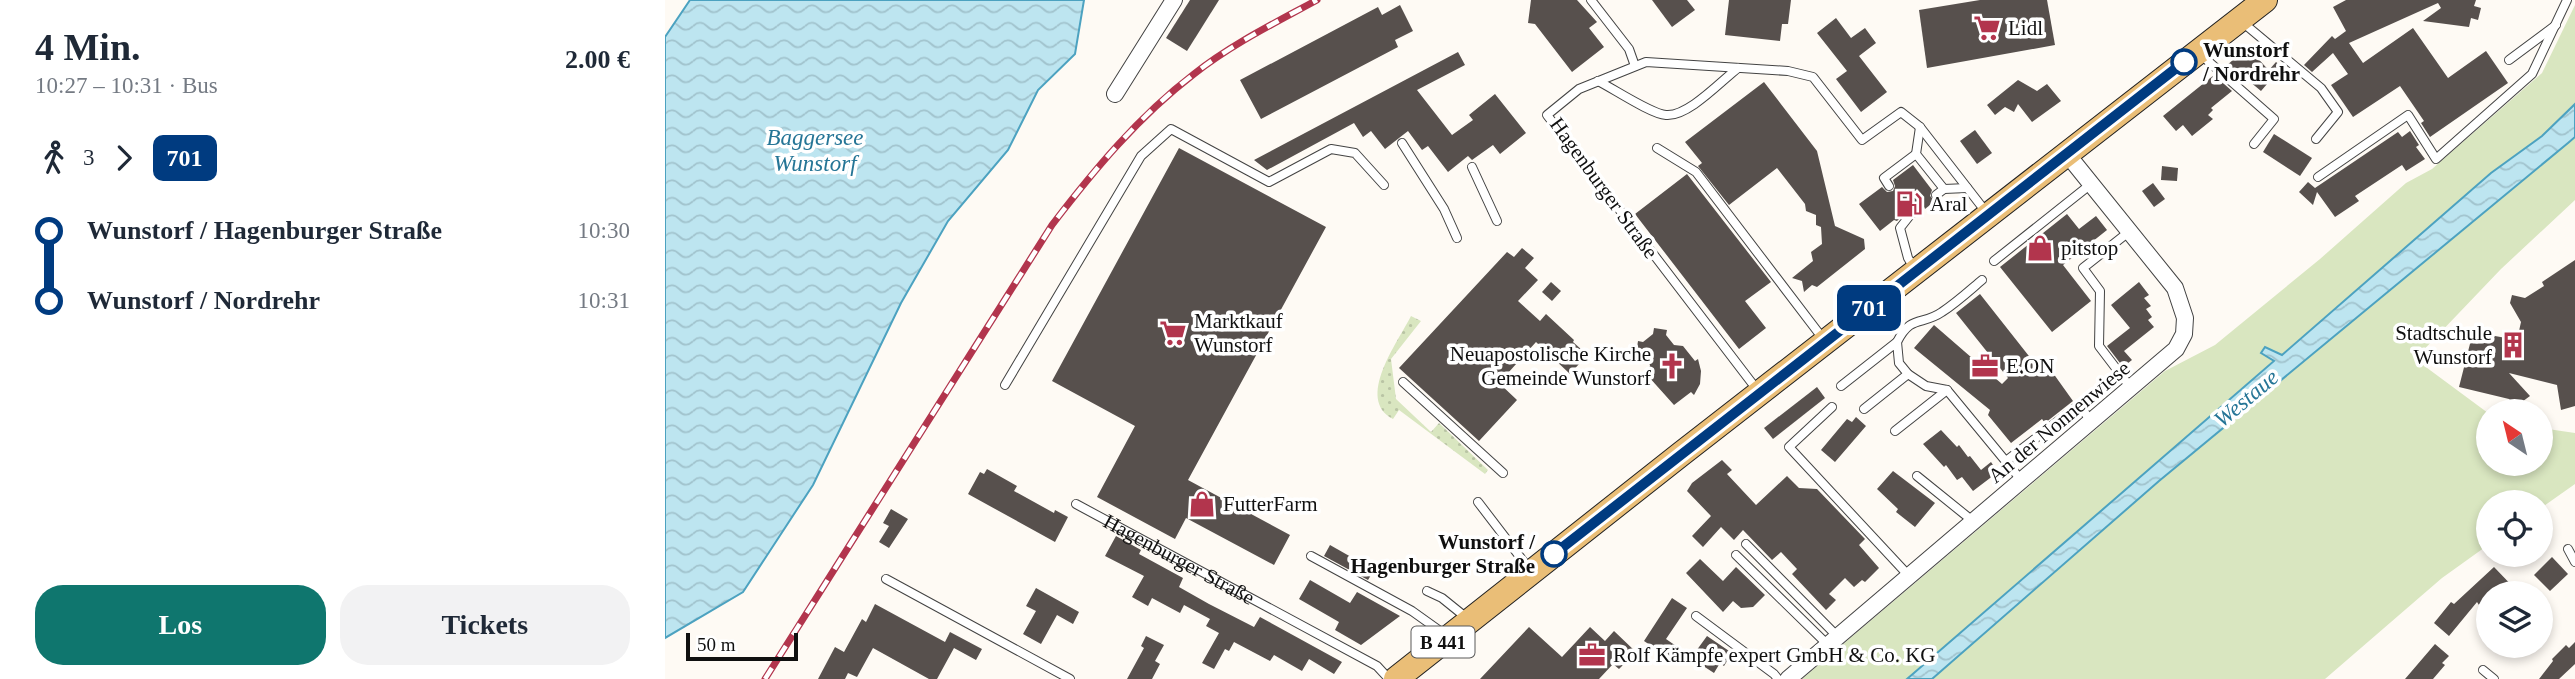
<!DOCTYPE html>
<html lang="de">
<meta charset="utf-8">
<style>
:root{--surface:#fff;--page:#f2f2f3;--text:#1f2937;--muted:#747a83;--accent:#0f766e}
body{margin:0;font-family:Georgia,serif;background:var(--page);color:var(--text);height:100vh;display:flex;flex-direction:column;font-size:26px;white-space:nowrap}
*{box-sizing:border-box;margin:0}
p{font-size:23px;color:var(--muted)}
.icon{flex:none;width:38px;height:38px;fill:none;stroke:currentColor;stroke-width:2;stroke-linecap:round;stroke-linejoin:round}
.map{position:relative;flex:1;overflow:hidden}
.details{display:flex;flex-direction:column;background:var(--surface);width:665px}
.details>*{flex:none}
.badge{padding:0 14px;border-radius:10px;font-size:24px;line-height:46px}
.needle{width:46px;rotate:325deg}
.tools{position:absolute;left:1811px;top:399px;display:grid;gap:14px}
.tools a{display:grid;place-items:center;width:77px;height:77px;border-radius:50%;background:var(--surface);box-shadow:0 4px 10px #0003;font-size:35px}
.scale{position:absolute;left:21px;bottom:18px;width:112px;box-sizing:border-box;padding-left:7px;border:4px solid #101010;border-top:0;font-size:19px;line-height:24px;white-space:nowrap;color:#101010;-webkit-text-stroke:5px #fff;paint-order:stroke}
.map>.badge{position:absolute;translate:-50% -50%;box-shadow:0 0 0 4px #fff}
.legs{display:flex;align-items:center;gap:10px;height:77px;padding:0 35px;font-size:23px}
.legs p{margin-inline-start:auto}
.head{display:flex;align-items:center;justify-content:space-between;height:119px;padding:0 35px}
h1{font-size:38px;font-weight:700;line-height:52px}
.button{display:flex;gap:14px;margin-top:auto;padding:14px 35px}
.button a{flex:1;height:80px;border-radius:28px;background:var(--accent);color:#fff;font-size:28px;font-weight:700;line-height:80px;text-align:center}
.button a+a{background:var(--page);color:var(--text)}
ul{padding:0 35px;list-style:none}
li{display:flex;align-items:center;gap:24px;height:70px;font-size:26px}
li i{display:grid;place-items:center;width:10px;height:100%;margin:0 9px;background:currentColor}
li i::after{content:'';width:18px;height:18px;margin:-9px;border:5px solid;border-radius:50%;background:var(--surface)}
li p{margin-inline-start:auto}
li:first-child i{background:linear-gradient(#0000 50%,currentColor 0)}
li:last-child i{background:linear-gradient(currentColor 50%,#0000 0)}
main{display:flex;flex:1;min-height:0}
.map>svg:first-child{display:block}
.grass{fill:url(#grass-dots)}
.park{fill:#d9e6c0}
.water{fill:url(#water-waves);stroke:#4ca2c0;stroke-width:2}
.building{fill:#57504d}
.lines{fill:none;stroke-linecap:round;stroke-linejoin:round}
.lane-casing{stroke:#434343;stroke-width:10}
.street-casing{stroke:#434343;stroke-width:18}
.primary-casing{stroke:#212121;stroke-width:26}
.lane{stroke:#fff;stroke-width:8}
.street{stroke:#fff;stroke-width:16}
.primary{stroke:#eabe77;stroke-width:24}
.rail-casing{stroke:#b2354d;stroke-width:7}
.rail{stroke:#fff;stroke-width:4.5;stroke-dasharray:13;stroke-linecap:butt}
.line-1-casing{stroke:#fff;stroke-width:16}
.line-1{stroke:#003b80;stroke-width:10}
.stop-1-dot{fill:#fff;stroke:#003b80;stroke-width:3.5}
.labels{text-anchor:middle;stroke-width:7;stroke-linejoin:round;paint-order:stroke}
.shield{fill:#fff;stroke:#585858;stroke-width:2}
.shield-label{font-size:19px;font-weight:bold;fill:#101010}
.poi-label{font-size:21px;fill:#101010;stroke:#fff;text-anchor:start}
.stop-label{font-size:21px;font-weight:bold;fill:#101010;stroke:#fff;text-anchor:start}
.street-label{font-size:21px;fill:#101010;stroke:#fff}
.water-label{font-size:23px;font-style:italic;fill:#257596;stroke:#fff}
</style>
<main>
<section class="details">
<div class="head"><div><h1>4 Min.</h1><p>10:27 – 10:31 · Bus</p></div><b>2.00 €</b></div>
<div class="legs"><svg class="icon" aria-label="walk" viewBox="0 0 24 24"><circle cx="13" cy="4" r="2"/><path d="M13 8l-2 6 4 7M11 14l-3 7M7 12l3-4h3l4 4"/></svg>3<svg class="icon" aria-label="forward" viewBox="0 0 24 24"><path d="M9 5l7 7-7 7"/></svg><b class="badge" style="background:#003b80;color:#fff">701</b></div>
<ul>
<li><i style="color:#003b80"></i><b>Wunstorf / Hagenburger Straße</b><p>10:30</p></li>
<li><i style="color:#003b80"></i><b>Wunstorf / Nordrehr</b><p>10:31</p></li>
</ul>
<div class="button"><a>Los</a><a>Tickets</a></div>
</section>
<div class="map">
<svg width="1910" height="679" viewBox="0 0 1910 679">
<defs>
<pattern id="grass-dots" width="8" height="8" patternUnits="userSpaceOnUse" patternTransform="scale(1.75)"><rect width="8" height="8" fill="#d9e6c0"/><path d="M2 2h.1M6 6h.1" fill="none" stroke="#b9c4a4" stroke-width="1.8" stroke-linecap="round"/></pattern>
<pattern id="water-waves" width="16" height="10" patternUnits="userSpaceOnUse" patternTransform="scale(1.75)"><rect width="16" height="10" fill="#bde5f0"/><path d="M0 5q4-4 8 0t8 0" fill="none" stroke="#a1c3cd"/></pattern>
</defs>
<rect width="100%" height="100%" fill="#fefaf4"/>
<!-- grass -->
<path class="grass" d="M746,316L756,321L726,359L731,399L766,432L774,423L823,470L820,474L734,410L728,419C690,399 733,342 746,316Z"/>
<!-- park -->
<polygon class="park" points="1910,5 1910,200 1836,269 1750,359 1823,413 1824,464 1876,464 1876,428 1910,433 1910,484 1876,508 1876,502 1824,502 1823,545 1777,578 1660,679 1137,679 1500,371 1550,345 1655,259 1741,183 1767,169 1877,73"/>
<!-- water -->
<g class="water">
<polygon points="25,0 419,0 410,54 373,90 343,150 283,221 236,303 148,485 78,592 0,638 0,37"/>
<polygon points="1910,104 1910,137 1903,143 1494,481 1267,679 1242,679 1609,361 1596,353 1600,347 1617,355 1826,173 1877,136"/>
</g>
<!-- building -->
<g class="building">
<polygon points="525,0 554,0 522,51 501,38"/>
<polygon points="866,0 912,0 932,22 924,28 939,47 907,72 870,24 863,23"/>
<polygon points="987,0 1022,0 1030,10 1007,27"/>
<polygon points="1064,0 1126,0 1123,24 1117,24 1115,41 1060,35"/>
<polygon points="1315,0 1382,0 1390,45 1262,68 1254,10"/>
<polygon points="1681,0 1811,0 1809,6 1816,8 1813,20 1806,18 1804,27 1758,21 1776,8 1773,3 1684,43 1698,63 1748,28 1783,78 1821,51 1843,83 1765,137 1756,123 1759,121 1735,86 1688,117 1666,85 1683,74 1668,53 1647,72 1639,65 1667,36 1670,39 1681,31 1668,7"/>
<polygon points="735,5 748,31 730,40 733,47 596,119 575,80 713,7 717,15"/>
<polygon points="1171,18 1186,38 1200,28 1211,43 1194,56 1222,92 1196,112 1171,79 1182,71 1152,33"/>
<polygon points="1578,51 1582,56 1587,52 1609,76 1596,91 1584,81 1581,84 1577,82 1560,67"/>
<polygon points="793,52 800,65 752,90 787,135 808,120 804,115 830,94 861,133 835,154 828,145 807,160 803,156 783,172 763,146 757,150 743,131 720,149 706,131 698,137 689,123 602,170 589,160"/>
<polygon points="1611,62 1622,71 1614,80 1604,70"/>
<polygon points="1549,75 1567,91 1546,108 1548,110 1543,115 1548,119 1527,136 1518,125 1511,131 1498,116"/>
<polygon points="1353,80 1372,91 1382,84 1396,101 1367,122 1353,104 1349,112 1340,107 1330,115 1322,105"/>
<polygon points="1099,82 1152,151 1170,226 1199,239 1200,249 1152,287 1147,285 1139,292 1137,281 1127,278 1148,261 1146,252 1157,244 1156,227 1151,225 1151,215 1141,211 1140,204 1112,168 1064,205 1033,166 1037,163 1020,142"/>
<polygon points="1310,130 1327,153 1312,164 1295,141"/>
<polygon points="1745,131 1754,145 1751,147 1760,159 1741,171 1737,165 1690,196 1694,201 1670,217 1652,192 1648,205 1634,192 1643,182 1650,188 1733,132 1737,137"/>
<polygon points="1609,134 1647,158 1635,176 1598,152"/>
<polygon points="514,148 661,227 523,480 625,535 609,565 521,518 510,539 432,497 470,426 387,381"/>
<polygon points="1248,165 1267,190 1265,196 1270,201 1260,209 1257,202 1251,202 1232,221 1229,220 1215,231 1194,204 1217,187 1222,192 1228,191 1230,186 1228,180"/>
<polygon points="1497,166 1513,168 1512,181 1496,180"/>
<polygon points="1022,174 1106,282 1080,301 1101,328 1074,349 970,214"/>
<polygon points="1488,183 1500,199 1489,207 1477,191"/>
<polygon points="1402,214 1414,229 1431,216 1442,230 1398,265 1426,301 1387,332 1335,267"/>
<polygon points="857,248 869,258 860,268 873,280 853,301 875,321 881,314 909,340 908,342 917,350 909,359 914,364 905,374 871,342 834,383 852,400 814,441 734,368 842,252 849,257"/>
<polygon points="1910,260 1910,406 1896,410 1892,385 1844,373 1865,396 1850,407 1844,399 1794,387 1808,332 1852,340 1856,322 1845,303 1847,295 1860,298 1879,286 1877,282"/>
<polygon points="886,282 896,291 887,301 877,292"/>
<polygon points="1474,282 1484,295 1479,298 1486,306 1481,309 1487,317 1483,320 1489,327 1459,351 1467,360 1458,367 1442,346 1465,328 1446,305"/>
<polygon points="1315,294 1378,374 1384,370 1388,373 1408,401 1380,423 1377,419 1346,443 1323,415 1325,410 1249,348 1269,325 1337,384 1343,378 1291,313"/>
<polygon points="989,328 1002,330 1001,335 1009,345 1018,346 1030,361 1033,359 1036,371 1035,384 1029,395 1026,392 1009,405 983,376 985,365 977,354 971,354 973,341 978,342 988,334"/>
<polygon points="1152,387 1160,398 1108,439 1099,428"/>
<polygon points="1191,417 1201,426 1170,462 1156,450 1182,419 1187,422"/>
<polygon points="1276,430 1292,447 1294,445 1303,457 1305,456 1316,470 1326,462 1333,472 1308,491 1297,477 1292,480 1281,465 1279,467 1258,444"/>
<polygon points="1057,460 1067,470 1062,474 1091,505 1122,476 1134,488 1152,489 1200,539 1194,545 1214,568 1200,582 1197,580 1189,587 1180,578 1164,594 1171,600 1161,610 1127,574 1132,569 1116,552 1107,560 1078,530 1069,540 1056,527 1038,547 1027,536 1046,516 1022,491 1027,483"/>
<polygon points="322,469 352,486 349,491 389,513 390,510 403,517 390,542 303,494 315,472 319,474"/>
<polygon points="1228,471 1270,503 1250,527 1231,512 1233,509 1212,489"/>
<polygon points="226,509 243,519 224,548 214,542 224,526 218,523"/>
<polygon points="451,536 476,550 474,554 518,578 514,587 544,604 589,627 595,617 677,662 669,674 644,659 637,671 609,655 605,661 569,642 564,651 560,649 549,669 537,663 554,633 541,626 545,619 519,605 515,613 487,598 483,606 467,597 479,576 440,556"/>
<polygon points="665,545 709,570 703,580 659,556"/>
<polygon points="1887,557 1903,574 1885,591 1869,575"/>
<polygon points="1035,559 1058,581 1071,567 1100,595 1088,607 1076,608 1068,601 1058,612 1021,573"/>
<polygon points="1829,567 1854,593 1836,593 1831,588 1814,605 1812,602 1784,636 1769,623 1786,602 1789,604"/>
<polygon points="645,580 685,603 692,592 735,616 696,645 670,630 674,622 634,599"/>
<polygon points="371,588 414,612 408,624 392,615 376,644 358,634 371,611 361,606"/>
<polygon points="1007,598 1022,608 1001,639 1014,648 1006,659 979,641"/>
<polygon points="210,604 280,642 285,632 317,649 311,660 289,648 272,679 264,679 208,648 192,677 183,673 180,679 153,679 170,647 179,652 197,619 201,622"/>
<polygon points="864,627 897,657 925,627 940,641 949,631 971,652 954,669 948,664 934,679 815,679"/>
<polygon points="481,636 499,645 490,661 495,664 487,679 462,679 479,648 476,646"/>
<polygon points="1042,636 1067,653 1059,666 1055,663 1049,673 1026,658"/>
<polygon points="1910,642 1910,664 1894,679 1874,679 1888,661 1887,659 1901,645 1904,648"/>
<polygon points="1770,644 1784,656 1777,663 1780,665 1768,679 1740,679"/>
</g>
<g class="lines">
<!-- lane casing -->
<g class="lane-casing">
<g id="lane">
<polyline points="926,0 964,49 970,66"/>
<polyline points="1576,21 1656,88 1673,112 1651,139"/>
<polyline points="1535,54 1609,119 1589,144"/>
<polyline points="1844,60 1891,25"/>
<path d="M933,81C949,89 986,114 1001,115C1023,117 1056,81 1073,68"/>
<polyline points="1255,127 1251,154 1279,189"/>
<polyline points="737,143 779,209 792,238"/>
<polyline points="992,148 1031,172 1159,340"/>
<polyline points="807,167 832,221"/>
<polyline points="1653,177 1743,115 1771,159 1867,74 1902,0"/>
<polyline points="1224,186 1219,178 1251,154"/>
<polyline points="1271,195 1279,189 1302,188"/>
<polyline points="1465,231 1418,268 1435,291 1434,346 1466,388"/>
<polyline points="1329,261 1426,184"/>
<polyline points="1249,268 1243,258 1235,228 1246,214 1254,208"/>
<path d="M1232,342C1246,314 1257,326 1277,312C1291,303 1304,291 1317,280"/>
<polyline points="738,382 838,473"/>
<polyline points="340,385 476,156 506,129 604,182 666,149 690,153 719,185"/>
<polyline points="1176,386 1232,342 1234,363 1243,374"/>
<polyline points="1093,391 882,115 914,89 981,62 1123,71 1148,77 1197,140 1236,112 1255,127 1321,212"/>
<polyline points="1167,407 1124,447 1244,576"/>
<polyline points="1199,409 1243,374 1261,386 1282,390"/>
<polyline points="1230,431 1282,390 1357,481"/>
<polyline points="1341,461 1414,405 1426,421"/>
<polyline points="1252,476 1309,522"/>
<polyline points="813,502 865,570"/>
<path id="s1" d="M411,504L712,666L724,679"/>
<polyline points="1081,544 1172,636"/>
<polyline points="1903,549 1910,562"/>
<polyline points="1071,555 1162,644"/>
<polyline points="646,556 747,611 782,636"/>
<polyline points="221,579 405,679"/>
<polyline points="762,591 777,598 803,619"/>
<polyline points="1031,616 1109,674 1113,679"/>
<polyline points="1818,670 1829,679"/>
</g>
</g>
<!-- street casing -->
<g class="street-casing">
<g id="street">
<polyline points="450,94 509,0"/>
<polyline points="1123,679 1511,349 1519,334 1520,318 1510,288 1402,154"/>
</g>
</g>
<!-- primary casing -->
<g class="primary-casing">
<polyline id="primary" points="731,679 1016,454 1600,0"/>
</g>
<!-- lane -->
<use href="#lane" class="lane"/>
<!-- street -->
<use href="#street" class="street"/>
<!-- primary -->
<use href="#primary" class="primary"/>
<!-- rail casing -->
<g class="rail-casing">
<path id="rail" d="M100,679L387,225C429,170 473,117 529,74C567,44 610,23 652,0"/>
</g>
<!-- rail -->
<use href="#rail" class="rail"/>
</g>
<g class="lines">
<!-- line-1 casing -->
<g class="line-1-casing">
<polyline id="line-1" points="889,554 1519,62"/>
</g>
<!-- line-1 -->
<use href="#line-1" class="line-1"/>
</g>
<!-- icons -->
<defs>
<g id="supermarket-bare" transform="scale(2.1)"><path d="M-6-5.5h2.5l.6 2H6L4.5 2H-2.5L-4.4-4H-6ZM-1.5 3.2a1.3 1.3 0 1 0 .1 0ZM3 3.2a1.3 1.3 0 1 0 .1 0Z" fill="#b2354d" stroke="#fff" stroke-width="2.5" paint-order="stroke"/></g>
<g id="fuel-bare" transform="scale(2.1)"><path d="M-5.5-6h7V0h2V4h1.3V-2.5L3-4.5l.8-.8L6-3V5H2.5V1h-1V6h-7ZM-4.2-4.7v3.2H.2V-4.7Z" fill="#b2354d" stroke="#fff" stroke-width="2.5" paint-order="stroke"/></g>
<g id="shop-bare" transform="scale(2.1)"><path d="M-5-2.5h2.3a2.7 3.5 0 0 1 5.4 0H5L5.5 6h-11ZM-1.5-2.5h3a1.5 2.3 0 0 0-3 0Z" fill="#b2354d" stroke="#fff" stroke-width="2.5" paint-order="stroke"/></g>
<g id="building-bare" transform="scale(2.1)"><path d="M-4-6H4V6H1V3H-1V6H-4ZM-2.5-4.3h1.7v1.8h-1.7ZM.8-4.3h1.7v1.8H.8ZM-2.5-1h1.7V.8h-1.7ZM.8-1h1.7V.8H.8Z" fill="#b2354d" stroke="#fff" stroke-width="2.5" paint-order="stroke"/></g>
<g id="church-bare" transform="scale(2.1)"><path d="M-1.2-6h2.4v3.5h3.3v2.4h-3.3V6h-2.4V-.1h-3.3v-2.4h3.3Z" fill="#b2354d" stroke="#fff" stroke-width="2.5" paint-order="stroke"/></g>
<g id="office-bare" transform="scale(2.1)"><path d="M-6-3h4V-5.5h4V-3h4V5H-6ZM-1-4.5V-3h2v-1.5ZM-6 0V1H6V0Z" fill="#b2354d" stroke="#fff" stroke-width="2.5" paint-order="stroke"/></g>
</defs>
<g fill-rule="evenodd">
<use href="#supermarket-bare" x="1322" y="28"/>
<use href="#fuel-bare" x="1244" y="204"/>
<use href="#shop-bare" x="1375" y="248"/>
<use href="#supermarket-bare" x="508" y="333"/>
<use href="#building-bare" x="1848" y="345"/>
<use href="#church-bare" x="1007" y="366"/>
<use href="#office-bare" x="1320" y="366"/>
<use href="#shop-bare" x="537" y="504"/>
<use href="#office-bare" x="927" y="655"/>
</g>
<!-- markers -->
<g class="stop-1-dot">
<circle cx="1519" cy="62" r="12"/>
<circle cx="889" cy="554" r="12"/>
</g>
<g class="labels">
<!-- shield labels -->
<rect class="shield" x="746.5" y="626.5" width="63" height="31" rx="5"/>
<g class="shield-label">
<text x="778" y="649">B 441</text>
</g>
<!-- poi labels -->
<g class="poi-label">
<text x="1343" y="35">Lidl</text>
<text x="1265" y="211">Aral</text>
<text x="1396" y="255">pitstop</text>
<text x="529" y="328">Marktkauf<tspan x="529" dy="24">Wunstorf</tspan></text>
<text x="1827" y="340" text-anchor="end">Stadtschule<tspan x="1827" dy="24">Wunstorf</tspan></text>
<text x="986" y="361" text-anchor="end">Neuapostolische Kirche<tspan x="986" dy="24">Gemeinde Wunstorf</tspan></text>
<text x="1341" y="373">E.ON</text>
<text x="558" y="511">FutterFarm</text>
<text x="948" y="662">Rolf Kämpfe expert GmbH &amp; Co. KG</text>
</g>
<!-- stop labels -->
<g class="stop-label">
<text x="1538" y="57">Wunstorf<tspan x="1538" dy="24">/ Nordrehr</tspan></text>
<text x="870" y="549" text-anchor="end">Wunstorf /<tspan x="870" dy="24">Hagenburger Straße</tspan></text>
</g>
<!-- street labels -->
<g class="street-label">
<text transform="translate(939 188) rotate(54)" y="7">Hagenburger Straße</text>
<text transform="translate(1394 422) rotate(-40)" y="7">An der Nonnenwiese</text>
<text dy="7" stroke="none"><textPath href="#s1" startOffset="117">Hagenburger Straße</textPath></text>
</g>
<!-- water labels -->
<g class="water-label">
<text x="150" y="145">Baggersee<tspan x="150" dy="26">Wunstorf</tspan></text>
<text transform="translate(1581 398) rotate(-40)" y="8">Westaue</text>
</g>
</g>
</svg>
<div class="tools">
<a><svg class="needle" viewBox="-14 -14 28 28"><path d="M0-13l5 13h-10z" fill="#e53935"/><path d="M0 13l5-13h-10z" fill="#747a83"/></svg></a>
<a><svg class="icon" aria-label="locate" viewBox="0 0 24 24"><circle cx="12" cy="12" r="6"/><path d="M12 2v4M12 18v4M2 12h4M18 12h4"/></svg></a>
<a><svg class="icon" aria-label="layers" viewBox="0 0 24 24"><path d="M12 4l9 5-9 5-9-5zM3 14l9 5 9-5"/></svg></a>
</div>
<div class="scale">50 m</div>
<b class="badge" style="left:1204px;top:308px;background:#003b80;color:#fff">701</b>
</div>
</main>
